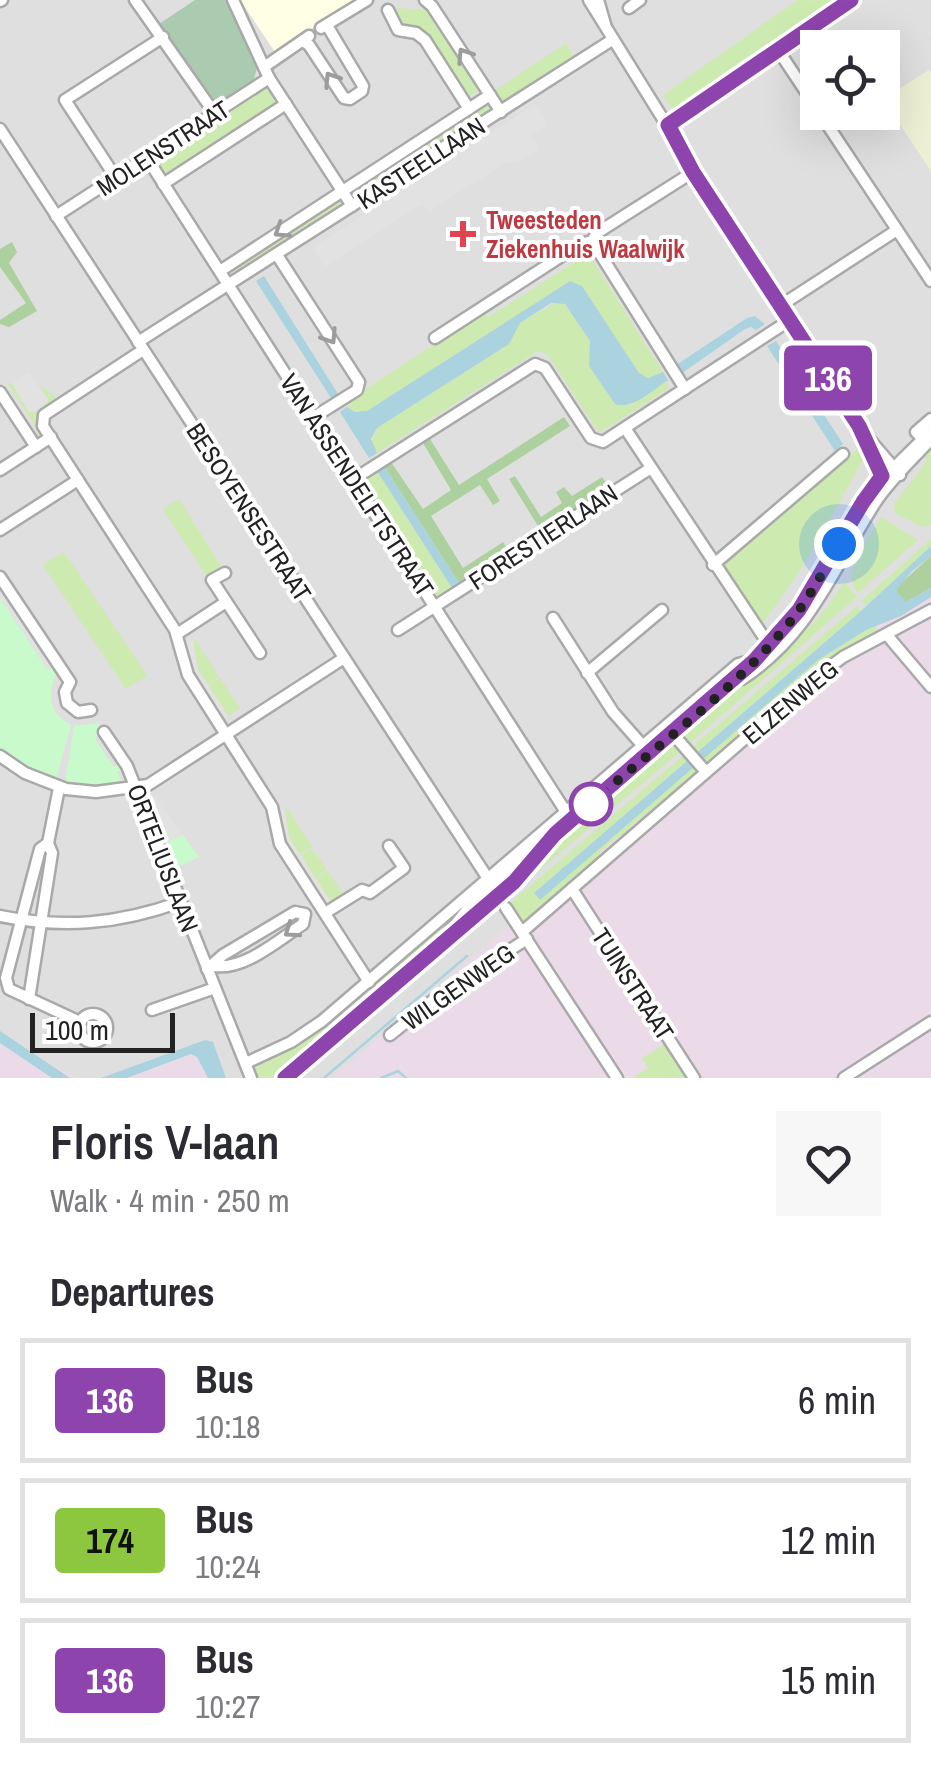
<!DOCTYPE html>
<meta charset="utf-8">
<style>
:root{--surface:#fff;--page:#f7f7f7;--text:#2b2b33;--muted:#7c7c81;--line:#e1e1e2}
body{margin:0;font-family:"Archivo Narrow",sans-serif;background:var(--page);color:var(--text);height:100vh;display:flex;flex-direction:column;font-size:38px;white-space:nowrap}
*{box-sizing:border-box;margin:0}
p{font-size:32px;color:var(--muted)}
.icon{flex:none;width:55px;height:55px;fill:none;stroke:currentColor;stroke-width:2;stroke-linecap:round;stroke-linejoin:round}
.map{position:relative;height:1078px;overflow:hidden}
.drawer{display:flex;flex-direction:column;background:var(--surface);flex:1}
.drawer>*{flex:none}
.badge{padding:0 20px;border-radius:8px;font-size:35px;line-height:65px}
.controls{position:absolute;left:800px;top:30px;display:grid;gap:20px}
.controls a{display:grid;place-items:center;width:100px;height:100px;border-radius:0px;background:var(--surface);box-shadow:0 10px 40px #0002;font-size:50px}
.scale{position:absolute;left:30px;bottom:25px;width:145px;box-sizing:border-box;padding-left:10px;border:5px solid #222;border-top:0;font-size:28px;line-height:35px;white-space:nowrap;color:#222;-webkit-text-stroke:8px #fff;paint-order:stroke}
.you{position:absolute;width:50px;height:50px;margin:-25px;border:8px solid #fff;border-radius:50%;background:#1a73e8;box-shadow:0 0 0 15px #1a73e833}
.map>.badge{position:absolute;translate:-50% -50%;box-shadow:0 0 0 5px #fff}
h2{padding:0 50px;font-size:38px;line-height:90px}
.round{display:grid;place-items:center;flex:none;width:105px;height:105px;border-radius:0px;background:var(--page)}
.summary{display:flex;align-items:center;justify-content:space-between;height:170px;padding:0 50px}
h1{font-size:48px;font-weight:600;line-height:75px}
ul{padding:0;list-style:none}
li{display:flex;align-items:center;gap:30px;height:125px;margin:0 20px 15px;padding:0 30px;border:5px solid var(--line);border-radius:0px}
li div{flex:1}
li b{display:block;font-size:38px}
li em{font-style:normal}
li .badge{min-width:110px;font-weight:700;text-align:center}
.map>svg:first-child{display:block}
.residential{fill:#e0dfdf;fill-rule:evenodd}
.industrial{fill:#ebdbe8}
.education{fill:#ffffe5}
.farmland{fill:#eef0d5}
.grass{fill:#cdebb0}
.forest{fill:#add19e}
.cemetery{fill:#aacbaf}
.park{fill:#c8facc}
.parking{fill:#e2e2e2}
.water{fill:#aad3df}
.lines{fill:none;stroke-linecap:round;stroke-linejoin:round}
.stream{stroke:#aad3df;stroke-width:2.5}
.minor-casing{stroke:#a9a9a9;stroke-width:15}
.minor{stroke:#fff;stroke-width:10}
.oneway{stroke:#9c9c9c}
.line-casing{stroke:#fff;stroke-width:22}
.line{stroke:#8e44ad;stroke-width:15}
.walk{stroke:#222;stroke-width:10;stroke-dasharray:0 18}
.health-dot{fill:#e0444e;stroke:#fff;stroke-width:4}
.stop-dot{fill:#fff;stroke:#8e44ad;stroke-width:5}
.labels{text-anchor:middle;stroke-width:8;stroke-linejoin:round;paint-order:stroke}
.street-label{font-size:25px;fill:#222;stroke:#fff}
.health-label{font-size:25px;font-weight:bold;fill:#be3a42;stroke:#fff;text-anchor:start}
</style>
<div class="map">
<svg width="931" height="1078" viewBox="0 0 931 1078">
<rect width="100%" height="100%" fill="#f2efe9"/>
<!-- residential -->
<path class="residential" d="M0,0H931V625L372,1078H0ZM818,48H882V112H818Z"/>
<!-- industrial -->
<g class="industrial">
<polygon points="931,566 931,1078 332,1078 892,598"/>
<polygon points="205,1040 214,1078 101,1078"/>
<polygon points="0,1042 78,1078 0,1078"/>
</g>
<!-- education -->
<polygon class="education" points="240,0 355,0 355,1 275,52"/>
<!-- farmland -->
<polygon class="farmland" points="929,70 931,72 931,171 883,99"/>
<!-- grass -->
<g class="grass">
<polygon points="797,0 835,0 673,110 663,95"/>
<polygon points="397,8 429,10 480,89 466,99 425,36 405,31 395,20"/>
<polygon points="566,43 574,56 505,100 498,99 493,92"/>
<polygon points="268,88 277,99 275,106 172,173 161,171 157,160 161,154 260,90"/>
<polygon points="489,102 492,107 490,110 356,196 350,195 349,192"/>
<polygon points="338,199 342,205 237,273 232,266"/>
<polygon points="583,245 663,372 648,378 639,373 582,286 570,281 367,411 355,412 347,407 352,403 350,399 483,312 488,317 580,259 577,250"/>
<path d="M558,301C571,307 591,334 591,349C591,355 589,360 589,366L615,404L631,405L668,380V389L599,433L547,354L538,351L377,453L371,443L377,428L509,344L520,323Z"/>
<polygon points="12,383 29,412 37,410 48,400 39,384 55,397 54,403 37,417 42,433 40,437 33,435 38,431 8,384"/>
<polygon points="931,446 931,525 922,527 895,513 894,504 923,466 927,461 924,454"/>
<polygon points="858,448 866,455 803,566 760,628 718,568"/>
<polygon points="377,471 452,588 434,597 360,481"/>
<polygon points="179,499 223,569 208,578 163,509"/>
<path d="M881,517L918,540L858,593C840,573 867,541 881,517Z"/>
<polygon points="931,539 931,546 866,606 861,601"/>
<polygon points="64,552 145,672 147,676 126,689 43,565"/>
<path d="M844,581L857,597L689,744L682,733C698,719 713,704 729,692C771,660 820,627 844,581Z"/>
<polygon points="857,606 861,611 696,753 691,748"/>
<polygon points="874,625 880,632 834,657 785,698 780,698 710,762 701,760 818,660"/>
<polygon points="196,640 219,677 208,684 198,670 193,641"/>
<polygon points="220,678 240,708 228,716 208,685"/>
<polygon points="669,744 681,751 523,884 505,898 501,896 565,833"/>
<polygon points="685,754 689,759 534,893 540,899 695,765 697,774 632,825 625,835 621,835 600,852 601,857 569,883 569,888 565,891 562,888 523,922 510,903"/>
<polygon points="287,808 312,846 300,854 289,838 285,809"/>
<polygon points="312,848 327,870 315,878 301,855"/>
<polygon points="328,871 345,897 333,905 316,879"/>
<polygon points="467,901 428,948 289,1068 275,1078 258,1078 255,1070 260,1061 312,1037 340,1018"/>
<polygon points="666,1043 685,1078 632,1078 648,1068 642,1058"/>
</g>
<!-- forest -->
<g class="forest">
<polygon points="12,242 17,252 9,263 37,311 9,327 0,324 0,320 26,303 0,267 0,249"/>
<polygon points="564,417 570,426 487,479 500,501 493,505 480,485 431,516 463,568 503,542 509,552 459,583 384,466 391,462 423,509 451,490 423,443 430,439 459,485"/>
<polygon points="515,476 541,517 562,503 556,492 564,487 572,496 602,477 609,487 541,531 509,479"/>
<polygon points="931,556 931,588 906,602 902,601 896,590 899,585"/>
</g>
<!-- cemetery -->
<polygon class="cemetery" points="195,0 227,0 257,67 254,80 215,105 159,24"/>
<!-- park -->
<g class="park">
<path d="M0,598L47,669L54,666L57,671C48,694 47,712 71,725L56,780L0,751Z"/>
<polygon points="99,723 102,728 95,739 114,767 120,763 124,768 117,772 121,781 128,779 129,783 92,786 65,782 74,726"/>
<polygon points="183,835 199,857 171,870 161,845"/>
</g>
<!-- parking -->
<g class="parking">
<polygon points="536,104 548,124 531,135 540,149 519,162 505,163 430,211 422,204 325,267 312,248"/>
<polygon points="28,372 49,400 37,411 29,412 12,383"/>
<polygon points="0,585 54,666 48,670 0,598"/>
<polygon points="193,641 198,670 228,716 221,720 190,672 184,642"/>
<polygon points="155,797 183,835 161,845 145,801"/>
<polygon points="285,809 289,838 331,902 325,907 281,840 277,810"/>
</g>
<!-- water -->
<g class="water">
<polygon points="264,276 338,394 331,398 256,281"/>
<path d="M570,281L582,286L639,373L648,378L663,372L668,380C653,390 633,410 615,404L589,366L590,341L565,304L551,303L520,323L509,344L377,428L371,439L377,453L369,458L340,412L347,407L355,412L367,411Z"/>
<polygon points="755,316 765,324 756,330 751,327 745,329 678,376 673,367 747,318"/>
<polygon points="776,341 843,444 835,451 767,346"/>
<polygon points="384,466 459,583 452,588 377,471"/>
<polygon points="931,546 931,556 911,572 896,591 906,602 931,588 931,597 901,616 866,630 818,660 540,900 534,893 861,611"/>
<polygon points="0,1031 70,1078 52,1078 0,1043"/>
<polygon points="205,1040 213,1042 226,1078 208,1078 197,1057 191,1054 127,1078 101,1078"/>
</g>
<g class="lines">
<!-- stream -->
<g class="stream">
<polyline points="324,1078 467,956"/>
<polyline points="381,1078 398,1071 406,1078"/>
</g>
<!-- minor casing -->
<g class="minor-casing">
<g id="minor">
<polyline points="135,0 215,114"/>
<polyline points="233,0 269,78 352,206"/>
<polyline points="425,0 432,6 501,112"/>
<polyline points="589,0 763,280 859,427 900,475"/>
<polyline points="598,0 605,24"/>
<polyline points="0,1 2,0"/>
<polyline points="629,8 640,0"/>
<polyline points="388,10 398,30 416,33 425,40 469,109"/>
<polyline points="321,28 367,0"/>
<polyline points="303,41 309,45 344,98 350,99 362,91 363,86 328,27"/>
<polyline points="778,50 818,110"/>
<polyline points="264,67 309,36"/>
<polyline points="819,112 931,281"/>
<polyline points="668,125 851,0"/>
<polyline points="0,129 498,894"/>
<polyline points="147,158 566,812"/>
<polyline points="116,178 65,100 163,37"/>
<polyline points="163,184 286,104"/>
<polyline points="56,216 269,78"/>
<polyline points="592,241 685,389"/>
<polyline points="277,255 359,382 357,390 314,417"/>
<polyline points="220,271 490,95"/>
<polyline points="780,306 897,230"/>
<polyline points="435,338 580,244 592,241 597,233 693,172"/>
<polyline points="138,342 612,40"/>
<polyline points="143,350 44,415 43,426 175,630 188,675 272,807 280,844 369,982"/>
<polyline points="0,392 36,447"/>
<polyline points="625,428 771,648"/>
<polyline points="861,432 885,479"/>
<polyline points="926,443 916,432 931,419"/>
<polyline points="0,470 51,437"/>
<polyline points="354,479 535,364 545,368 591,438 603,442 790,320"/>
<polyline points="0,530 78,480"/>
<polyline points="713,565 843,454"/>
<polyline points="225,573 212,580 260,653"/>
<polyline points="0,577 70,682 65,692 67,703 78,712 91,710"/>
<polyline points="553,618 613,712 643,746"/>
<polyline points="398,630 651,468"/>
<polyline points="177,634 226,602"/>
<polyline points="887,635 931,687"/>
<polyline points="587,673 662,610"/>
<path d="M742,679C810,635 833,569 875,503C890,480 912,460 931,439"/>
<polyline points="104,732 127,766 251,1078"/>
<polyline points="672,733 706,772"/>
<polyline points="0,756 25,773 66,789 96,792 148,785 344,658"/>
<polyline points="48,843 40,849 6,978 9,989 80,1022"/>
<polyline points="572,889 694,1078"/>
<polyline points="506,908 617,1078"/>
<polyline points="325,913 362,890 370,893 404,868 389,846"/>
<path d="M0,916C63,929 119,924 180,902"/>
<polyline points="522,932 816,677 843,657 931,610"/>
<polyline points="440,944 477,897 567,825 724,690 778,637 819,579 873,488 931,431"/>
<path d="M207,969L223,955L295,912L305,914L303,924C277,941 245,970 214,966"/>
<polyline points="29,999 52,853 48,843 59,788"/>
<polyline points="152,1010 215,988"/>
<circle cx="93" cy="1028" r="14"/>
<polyline points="390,1035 441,994 527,939"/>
<polyline points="246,1063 291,1042 322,1021 738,664 751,661"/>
<polyline points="285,1078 514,883 542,851"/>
<polyline points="844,1078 931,1022"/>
</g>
</g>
<!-- minor -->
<use href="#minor" class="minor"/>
</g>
<!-- one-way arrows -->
<defs><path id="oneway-chevron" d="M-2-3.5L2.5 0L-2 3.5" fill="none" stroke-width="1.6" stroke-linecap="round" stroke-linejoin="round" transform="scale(2.5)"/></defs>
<g class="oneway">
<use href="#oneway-chevron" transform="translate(464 55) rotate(-123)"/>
<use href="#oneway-chevron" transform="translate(331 79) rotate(-123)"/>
<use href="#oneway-chevron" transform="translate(281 231) rotate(147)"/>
<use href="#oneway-chevron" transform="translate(330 337) rotate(57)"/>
<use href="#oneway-chevron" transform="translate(291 931) rotate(145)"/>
</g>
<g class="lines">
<!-- line casing -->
<g class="line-casing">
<polyline id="line" points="285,1078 514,882 555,834 754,661 799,610 863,502 882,476 859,426 693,172 668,125 851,0"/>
</g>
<!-- line -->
<use href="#line" class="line"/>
<!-- walk -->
<path class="walk" d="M591,804C655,746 729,695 785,628C807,603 822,573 839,544"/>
</g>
<!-- markers -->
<path class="health-dot" d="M458 219h10v10h10v10h-10v10h-10v-10h-10v-10h10z"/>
<circle class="stop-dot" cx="591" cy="804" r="20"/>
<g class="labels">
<!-- street labels -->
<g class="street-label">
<text transform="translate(163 148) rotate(-33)" y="9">MOLENSTRAAT</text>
<text transform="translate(421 163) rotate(-33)" y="9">KASTEELLAAN</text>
<text transform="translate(357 485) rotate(57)" y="9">VAN ASSENDELFTSTRAAT</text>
<text transform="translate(249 512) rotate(57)" y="9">BESOYENSESTRAAT</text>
<text transform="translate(543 537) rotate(-33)" y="9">FORESTIERLAAN</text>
<text transform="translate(790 702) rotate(-40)" y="9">ELZENWEG</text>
<text transform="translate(163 858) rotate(69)" y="9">ORTELIUSLAAN</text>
<text transform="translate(633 984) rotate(57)" y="9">TUINSTRAAT</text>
<text transform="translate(458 987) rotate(-35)" y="9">WILGENWEG</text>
</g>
<!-- health labels -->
<g class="health-label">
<text x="486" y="229">Tweesteden<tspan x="486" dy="29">Ziekenhuis Waalwijk</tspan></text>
</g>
</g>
</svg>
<div class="controls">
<a><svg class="icon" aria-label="locate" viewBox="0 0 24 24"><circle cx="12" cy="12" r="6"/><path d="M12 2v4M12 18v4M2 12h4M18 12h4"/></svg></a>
</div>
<div class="scale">100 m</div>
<div class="you" style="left:839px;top:544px"></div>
<b class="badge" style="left:828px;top:378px;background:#8e44ad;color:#fff">136</b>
</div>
<section class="drawer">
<div class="summary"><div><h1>Floris V-laan</h1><p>Walk · 4 min · 250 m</p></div><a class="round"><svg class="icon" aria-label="heart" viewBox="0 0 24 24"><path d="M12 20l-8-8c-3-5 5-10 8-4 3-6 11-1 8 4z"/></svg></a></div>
<h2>Departures</h2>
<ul>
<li><span class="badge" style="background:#8e44ad;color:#fff">136</span><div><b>Bus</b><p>10:18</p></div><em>6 min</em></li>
<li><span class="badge" style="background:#8dc63f;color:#111">174</span><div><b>Bus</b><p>10:24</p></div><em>12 min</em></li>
<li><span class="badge" style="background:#8e44ad;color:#fff">136</span><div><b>Bus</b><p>10:27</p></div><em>15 min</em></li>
</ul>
</section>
